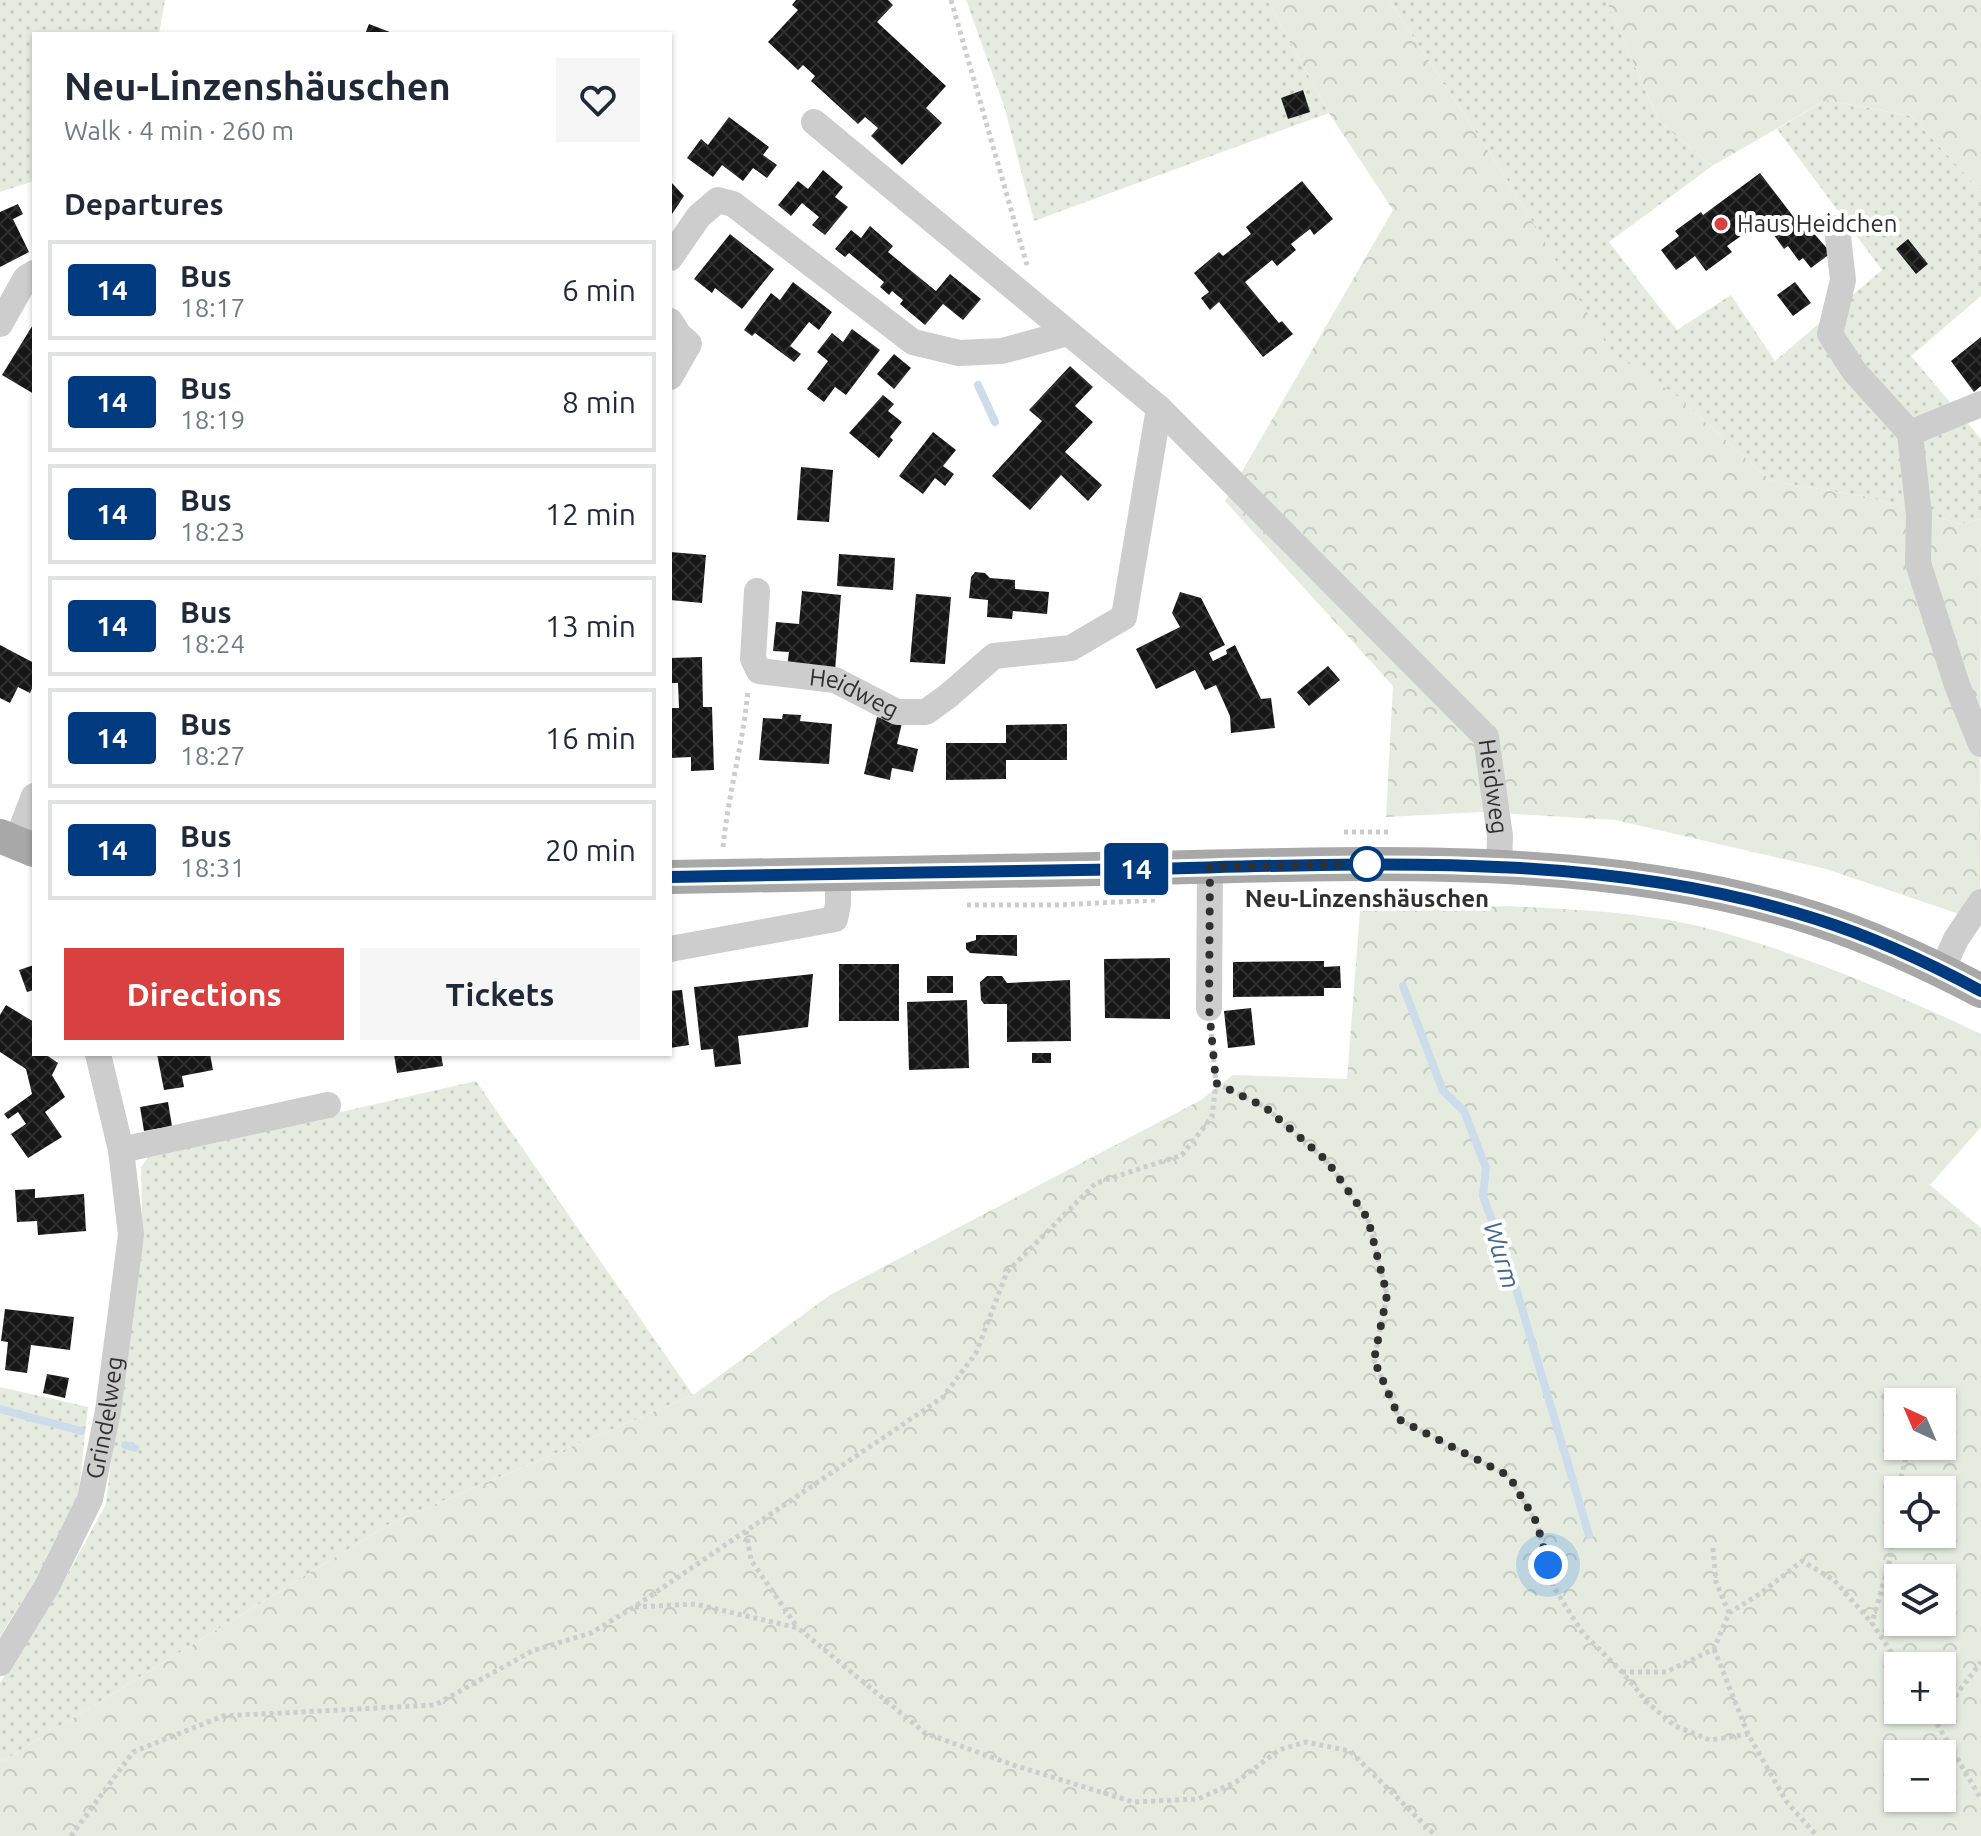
<!DOCTYPE html>
<meta charset="utf-8">
<style>
:root{--surface:#fff;--page:#f6f6f7;--text:#1f2937;--muted:#747a83;--line:#e0e1e3;--accent:#d94140}
body{margin:0;font-family:Ubuntu,sans-serif;background:var(--page);color:var(--text);height:100vh;display:flex;flex-direction:column;font-size:30px;white-space:nowrap}
*{box-sizing:border-box;margin:0}
p{font-size:26px;color:var(--muted)}
.icon{flex:none;width:44px;height:44px;fill:none;stroke:currentColor;stroke-width:2;stroke-linecap:round;stroke-linejoin:round}
.map{position:relative;flex:1;overflow:hidden}
.panel{position:absolute;left:32px;top:32px;width:640px;height:1024px;display:flex;flex-direction:column;background:var(--surface);border-radius:0px;box-shadow:0 2px 6px #0004}
.panel>*{flex:none}
.badge{padding:0 16px;border-radius:6px;font-size:28px;line-height:52px}
.needle{width:52px;rotate:316deg}
.fabs{position:absolute;left:1884px;top:1388px;display:grid;gap:16px}
.fabs a{display:grid;place-items:center;width:72px;height:72px;border-radius:0px;background:var(--surface);box-shadow:0 2px 6px #0004;font-size:40px}
.you{position:absolute;width:40px;height:40px;margin:-20px;border:6px solid #fff;border-radius:50%;background:#1a73e8;box-shadow:0 0 0 12px #1a73e833}
.map>.badge{position:absolute;translate:-50% -50%;box-shadow:0 0 0 4px #fff}
h2{padding:0 32px;font-size:30px;line-height:72px}
.round{display:grid;place-items:center;flex:none;width:84px;height:84px;border-radius:0px;background:var(--page)}
.headline{display:flex;align-items:center;justify-content:space-between;height:136px;padding:0 32px}
h1{font-size:38px;font-weight:600;line-height:60px}
.button{display:flex;gap:16px;margin-top:auto;padding:16px 32px}
.button a{flex:1;height:92px;border-radius:0px;background:var(--accent);color:#fff;font-size:32px;font-weight:600;line-height:92px;text-align:center}
.button a+a{background:var(--page);color:var(--text)}
ul{padding:0;list-style:none}
li{display:flex;align-items:center;gap:24px;height:100px;margin:0 16px 12px;padding:0 16px;border:4px solid var(--line);border-radius:0px}
li div{flex:1}
li b{display:block;font-size:30px}
li em{font-style:normal}
li .badge{min-width:88px;font-weight:700;text-align:center}
.map>svg:first-child{display:block}
.grass{fill:url(#grass-dots)}
.forest{fill:url(#forest-crowns);fill-rule:evenodd}
.lines{fill:none;stroke-linecap:round;stroke-linejoin:round}
.stream{stroke:#cddcea;stroke-width:8}
.building{fill:url(#building-cross-hatch)}
.path{stroke:#cdcdcd;stroke-width:5;stroke-dasharray:4 4;stroke-linecap:butt}
.minor{stroke:#cdcdcd;stroke-width:26}
.major{stroke:#a8a8a8;stroke-width:34}
.line-casing{stroke:#fff;stroke-width:18}
.line{stroke:#003b80;stroke-width:12}
.walk{stroke:#303030;stroke-width:8;stroke-dasharray:0 14.4}
.poi-dot{fill:#d94140;stroke:#fff;stroke-width:3}
.stop-dot{fill:#fff;stroke:#003b80;stroke-width:4}
.labels{text-anchor:middle;stroke-width:8;stroke-linejoin:round;paint-order:stroke}
.poi-label{font-size:24px;fill:#303030;stroke:#fff;text-anchor:start}
.street-label{font-size:24px;fill:#303030;stroke:#fff}
.stop-label{font-size:24px;font-weight:bold;fill:#303030;stroke:#fff}
.water-label{font-size:26px;font-style:italic;fill:#436a8d;stroke:#fff}
</style>
<div class="map">
<svg width="1981" height="1836" viewBox="0 0 1981 1836">
<defs>
<pattern id="grass-dots" width="8" height="8" patternUnits="userSpaceOnUse" patternTransform="scale(2)"><rect width="8" height="8" fill="#e5ecdf"/><path d="M2 2h.1M6 6h.1" fill="none" stroke="#c5cbc0" stroke-width="1.8" stroke-linecap="round"/></pattern>
<pattern id="forest-crowns" width="20" height="18" patternUnits="userSpaceOnUse" patternTransform="scale(2)"><rect width="20" height="18" fill="#e5ecdf"/><path d="M2 6a3 3 0 1 1 6 0M12 15a3 3 0 1 1 6 0" fill="none" stroke="#c5cbc0"/></pattern>
<pattern id="building-cross-hatch" width="8" height="8" patternUnits="userSpaceOnUse" patternTransform="scale(2)"><rect width="8" height="8" fill="#171717"/><path d="M0 0l8 8M0 8l8-8" fill="none" stroke="#303030"/></pattern>
</defs>
<rect width="100%" height="100%" fill="#fff"/>
<!-- grass -->
<g class="grass">
<polygon points="0,0 165,0 159,34 34,34 34,181 0,192"/>
<polygon points="966,0 1267,0 1329,113 1034,221 1005,109"/>
<polygon points="1389,0 1606,0 1659,121 1712,166 1609,242 1677,330 1731,295 1775,361 1882,270 1777,129 1826,100 1911,116 1981,191 1981,296 1911,356 1981,439 1981,519 1960,524 1868,497 1771,481 1674,394 1610,352 1506,178"/>
<polygon points="476,1081 693,1395 391,1523 3,1761 0,1759 0,1683 59,1590 106,1504 142,1210 141,1167 149,1156"/>
<polygon points="0,1387 88,1407 79,1491 55,1547 0,1637"/>
</g>
<!-- forest -->
<g class="forest">
<polygon points="1267,0 1389,0 1506,178 1611,352 1674,394 1771,481 1868,497 1960,524 1981,519 1980,921 1826,869 1615,820 1481,812 1386,817 1393,686 1225,501 1393,210 1329,113"/>
<polygon points="1606,0 1981,0 1981,191 1911,116 1826,100 1712,166 1659,121"/>
<path d="M1511,906C1574,910 1645,912 1706,928C1801,953 1893,992 1981,1034V1127L1930,1185L1981,1228V1836H0V1759L3,1761L391,1523L693,1395L830,1295L1201,1100L1233,1075L1347,1079L1360,911ZM1898,1402H1942V1446H1898ZM1898,1490H1942V1534H1898ZM1898,1578H1942V1622H1898ZM1898,1666H1942V1710H1898ZM1898,1754H1942V1798H1898Z"/>
</g>
<g class="lines">
<!-- stream -->
<g class="stream">
<polyline points="978,385 995,422"/>
<polyline points="1403,986 1443,1091 1464,1111 1486,1168 1483,1196 1512,1275 1589,1535"/>
<polyline points="0,1409 81,1431"/>
<polyline points="125,1445 135,1448"/>
</g>
</g>
<!-- building -->
<g class="building">
<polygon points="796,0 888,0 893,5 877,22 946,86 926,108 942,123 902,165 871,136 878,128 865,117 858,124 811,81 815,76 803,65 798,70 768,42 798,10 792,5"/>
<polygon points="369,24 395,34 365,34"/>
<polygon points="1303,90 1310,112 1288,119 1281,98"/>
<polygon points="729,117 769,147 763,155 777,165 767,178 753,168 743,181 722,165 713,177 687,158 701,139 708,145"/>
<polygon points="823,170 843,187 835,197 848,207 825,235 812,225 819,217 802,203 791,216 778,205 798,181 808,189"/>
<polygon points="1760,173 1805,232 1810,229 1831,253 1811,268 1803,258 1799,261 1788,246 1784,249 1763,220 1727,246 1732,252 1706,271 1695,256 1676,270 1661,250 1679,236 1675,231 1701,212 1703,215"/>
<polygon points="670,181 684,196 670,217"/>
<polygon points="1302,181 1333,219 1314,235 1310,229 1291,244 1296,250 1277,266 1272,260 1245,282 1279,323 1282,321 1293,334 1263,357 1219,302 1210,310 1201,298 1209,292 1194,273 1219,252 1223,256 1251,234 1246,227"/>
<polygon points="18,204 23,214 13,219 29,252 0,267 0,212"/>
<polygon points="870,226 893,246 888,252 936,291 950,274 981,299 963,320 943,304 925,325 900,304 903,300 892,291 889,295 880,287 884,282 849,253 845,257 835,249 851,230 861,238"/>
<polygon points="730,234 774,269 742,309 715,288 712,293 694,279"/>
<polygon points="1908,239 1928,264 1916,274 1896,249"/>
<polygon points="793,282 832,312 819,330 809,322 790,346 801,354 794,362 755,333 752,336 744,330 771,293 780,300"/>
<polygon points="1795,282 1811,303 1793,316 1777,295"/>
<polygon points="34,323 34,394 2,375"/>
<polygon points="852,329 880,350 846,395 835,387 824,402 807,389 828,361 817,352 832,333 843,342"/>
<polygon points="1981,337 1981,386 1974,392 1951,361"/>
<polygon points="894,354 911,368 894,389 877,374"/>
<polygon points="1070,366 1093,387 1075,406 1093,422 1065,452 1102,485 1088,501 1061,475 1030,510 992,476 1042,421 1029,410"/>
<polygon points="883,395 894,404 888,411 902,422 890,437 893,440 879,458 849,433"/>
<polygon points="933,432 956,450 943,466 954,474 945,486 935,478 923,494 899,476"/>
<polygon points="801,467 833,470 829,522 797,520"/>
<polygon points="670,552 706,555 702,603 670,600"/>
<polygon points="839,554 895,558 893,590 837,586"/>
<polygon points="975,572 985,573 990,578 1015,580 1015,589 1049,592 1047,614 1013,611 1012,619 987,617 988,600 969,598 971,577"/>
<polygon points="802,591 841,595 835,671 787,667 789,652 773,651 776,622 799,624"/>
<polygon points="1180,592 1201,598 1225,645 1209,653 1213,661 1227,654 1226,650 1235,645 1261,699 1271,698 1275,728 1231,733 1230,716 1216,685 1205,690 1195,670 1156,689 1136,649 1180,627 1172,613"/>
<polygon points="916,594 951,597 945,664 910,662"/>
<polygon points="0,645 34,663 34,684 30,693 18,687 10,703 0,698"/>
<polygon points="702,657 703,707 712,707 714,770 691,771 691,757 670,758 670,708 679,708 678,683 670,683 670,658"/>
<polygon points="1328,666 1340,680 1309,706 1297,692"/>
<polygon points="783,714 801,715 800,721 832,724 829,764 759,760 763,718 782,719"/>
<polygon points="877,717 902,723 897,744 918,749 913,772 892,768 890,780 864,774"/>
<polygon points="1067,724 1067,760 1006,760 1006,779 946,780 946,743 1006,743 1006,725"/>
<polygon points="976,935 1017,935 1017,956 970,953 966,949 966,943 976,940"/>
<polygon points="1170,958 1170,1019 1105,1018 1104,959"/>
<polygon points="1324,961 1324,967 1340,966 1341,988 1324,988 1324,996 1233,997 1233,962"/>
<rect x="839" y="964" width="60" height="57"/>
<polygon points="34,965 34,990 27,992 19,970"/>
<polygon points="813,974 808,1027 738,1036 741,1064 715,1067 713,1049 701,1050 694,987"/>
<rect x="927" y="976" width="26" height="17"/>
<polygon points="987,976 1002,976 1007,983 1070,980 1071,1041 1007,1042 1007,1004 984,1004 981,1000 980,982"/>
<polygon points="682,990 689,1045 670,1048 670,991"/>
<polygon points="967,1000 969,1068 909,1070 907,1002"/>
<polygon points="6,1005 34,1022 34,1054 45,1054 58,1063 52,1075 65,1097 45,1112 62,1137 28,1158 11,1134 26,1124 18,1112 8,1119 4,1114 32,1094 26,1069 0,1052 0,1015"/>
<polygon points="1251,1008 1255,1045 1228,1048 1224,1011"/>
<rect x="1032" y="1053" width="19" height="10"/>
<polygon points="157,1054 210,1054 213,1070 182,1076 184,1087 164,1090"/>
<polygon points="394,1054 441,1054 443,1066 397,1073"/>
<polygon points="168,1102 172,1126 144,1131 140,1107"/>
<polygon points="35,1189 35,1198 84,1194 86,1231 38,1235 37,1221 17,1222 15,1190"/>
<polygon points="5,1309 74,1317 70,1350 31,1345 27,1373 5,1370 8,1342 1,1341"/>
<polygon points="47,1374 69,1378 65,1398 43,1393"/>
</g>
<g class="lines">
<!-- path -->
<g class="path">
<polyline points="951,0 1027,265"/>
<polyline points="1344,832 1390,832"/>
<path d="M723,847C728,795 743,744 748,691"/>
<polyline points="1387,897 1409,897"/>
<polyline points="967,905 1057,905 1157,900"/>
<polyline points="1216,1083 1265,1107 1327,1161 1368,1219 1387,1295 1374,1360 1400,1420 1509,1476 1537,1523 1553,1586 1582,1632 1622,1672 1649,1704 1675,1726 1710,1740 1748,1734"/>
<polyline points="1882,1395 1898,1410"/>
<polyline points="746,1531 751,1560 797,1627"/>
<polyline points="1713,1548 1716,1582 1729,1613"/>
<polyline points="635,1607 695,1604 798,1628 925,1733 1013,1765 1133,1802 1198,1799 1236,1782 1279,1750 1306,1742 1350,1751 1436,1836"/>
<polyline points="1714,1649 1748,1734 1786,1801 1817,1836"/>
<polyline points="1900,1666 1872,1623 1890,1560 1898,1489 1909,1446"/>
<polyline points="1622,1672 1666,1672 1714,1649 1729,1613 1761,1593 1802,1561 1834,1580 1872,1623"/>
<polyline points="1929,1710 1981,1799"/>
<polyline points="1936,1722 1981,1662"/>
<polyline points="71,1836 133,1752 223,1716 435,1705 532,1651 591,1633 634,1607 943,1397 976,1353 1007,1272 1096,1183 1182,1155 1212,1117 1216,1083 1211,1031"/>
</g>
<!-- minor -->
<g class="minor">
<path id="s1" d="M814,122L1159,408L1486,737L1500,836L1499,867"/>
<polyline points="1837,228 1843,280 1830,334 1854,371 1910,433 1981,404"/>
<polyline points="670,258 699,216 718,200 733,204 913,342 959,353 1002,351 1068,333"/>
<polyline points="670,321 679,335 689,344 670,377"/>
<polyline points="0,324 26,278 34,273"/>
<polyline points="1910,433 1919,515 1918,563 1957,685 1981,744"/>
<path id="s2" d="M757,591L753,659L759,671L835,680L897,712H926L948,696L994,656L1071,648L1124,617L1159,408"/>
<polyline points="16,843 34,796"/>
<polyline points="670,949 835,919 838,904 838,875"/>
<polyline points="1942,970 1956,939 1981,902"/>
<polyline points="1209,1008 1210,867"/>
<polyline points="121,1150 328,1105"/>
<path id="s3" d="M0,1663L48,1584L90,1499L108,1411L131,1235L121,1150L98,1054"/>
</g>
<!-- major -->
<g class="major">
<polyline points="0,836 34,850"/>
<path d="M670,877C828,874 987,872 1145,868C1363,864 1606,850 1816,919C1871,937 1930,964 1981,991"/>
</g>
</g>
<g class="lines">
<!-- line casing -->
<g class="line-casing">
<path id="line" d="M670,877C828,873 987,872 1145,869C1366,864 1603,850 1816,919C1870,936 1931,964 1981,991"/>
</g>
<!-- line -->
<use href="#line" class="line"/>
<!-- walk -->
<polyline class="walk" points="1367,864 1210,867 1209,1008 1216,1083 1265,1107 1327,1161 1368,1219 1387,1295 1374,1360 1400,1420 1509,1476 1537,1523 1548,1565"/>
</g>
<!-- markers -->
<circle class="poi-dot" cx="1721" cy="224" r="8"/>
<circle class="stop-dot" cx="1367" cy="864" r="16"/>
<g class="labels">
<!-- poi labels -->
<g class="poi-label">
<text x="1737" y="232">Haus Heidchen</text>
</g>
<!-- street labels -->
<g class="street-label">
<text dy="8" stroke="none"><textPath href="#s2" startOffset="180">Heidweg</textPath></text>
<text dy="8" stroke="none"><textPath href="#s1" startOffset="962">Heidweg</textPath></text>
<text dy="8" stroke="none"><textPath href="#s3" startOffset="270">Grindelweg</textPath></text>
</g>
<!-- stop labels -->
<g class="stop-label">
<text x="1367" y="907">Neu-Linzenshäuschen</text>
</g>
<!-- water labels -->
<g class="water-label">
<text transform="translate(1502 1255) rotate(73)" y="9">Wurm</text>
</g>
</g>
</svg>
<div class="fabs">
<a><svg class="needle" viewBox="-14 -14 28 28"><path d="M0-13l5 13h-10z" fill="#e53935"/><path d="M0 13l5-13h-10z" fill="#747a83"/></svg></a>
<a><svg class="icon" aria-label="locate" viewBox="0 0 24 24"><circle cx="12" cy="12" r="6"/><path d="M12 2v4M12 18v4M2 12h4M18 12h4"/></svg></a>
<a><svg class="icon" aria-label="layers" viewBox="0 0 24 24"><path d="M12 4l9 5-9 5-9-5zM3 14l9 5 9-5"/></svg></a>
<a>+</a>
<a>−</a>
</div>
<div class="you" style="left:1548px;top:1565px"></div>
<b class="badge" style="left:1136px;top:869px;background:#003b80;color:#fff">14</b>
<section class="panel">
<div class="headline"><div><h1>Neu-Linzenshäuschen</h1><p>Walk · 4 min · 260 m</p></div><a class="round"><svg class="icon" aria-label="heart" viewBox="0 0 24 24"><path d="M12 20l-8-8c-3-5 5-10 8-4 3-6 11-1 8 4z"/></svg></a></div>
<h2>Departures</h2>
<ul>
<li><span class="badge" style="background:#003b80;color:#fff">14</span><div><b>Bus</b><p>18:17</p></div><em>6 min</em></li>
<li><span class="badge" style="background:#003b80;color:#fff">14</span><div><b>Bus</b><p>18:19</p></div><em>8 min</em></li>
<li><span class="badge" style="background:#003b80;color:#fff">14</span><div><b>Bus</b><p>18:23</p></div><em>12 min</em></li>
<li><span class="badge" style="background:#003b80;color:#fff">14</span><div><b>Bus</b><p>18:24</p></div><em>13 min</em></li>
<li><span class="badge" style="background:#003b80;color:#fff">14</span><div><b>Bus</b><p>18:27</p></div><em>16 min</em></li>
<li><span class="badge" style="background:#003b80;color:#fff">14</span><div><b>Bus</b><p>18:31</p></div><em>20 min</em></li>
</ul>
<div class="button"><a>Directions</a><a>Tickets</a></div>
</section>
</div>
